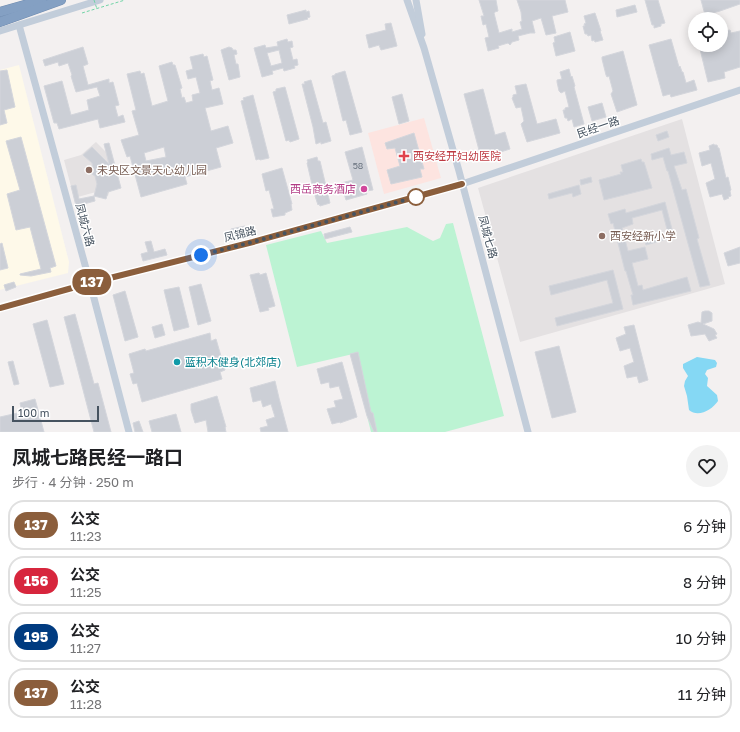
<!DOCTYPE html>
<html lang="zh">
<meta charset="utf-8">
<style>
:root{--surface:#fff;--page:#f2f2f2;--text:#202124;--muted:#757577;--line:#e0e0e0}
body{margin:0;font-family:"Golos Text","Noto Sans SC",sans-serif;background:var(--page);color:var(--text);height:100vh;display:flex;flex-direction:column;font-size:15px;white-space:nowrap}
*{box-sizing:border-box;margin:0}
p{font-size:13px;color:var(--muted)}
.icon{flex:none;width:22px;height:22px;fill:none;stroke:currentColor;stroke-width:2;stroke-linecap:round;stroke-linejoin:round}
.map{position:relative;height:432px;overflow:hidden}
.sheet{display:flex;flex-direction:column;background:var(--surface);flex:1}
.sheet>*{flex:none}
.badge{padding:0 8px;border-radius:13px;font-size:14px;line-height:26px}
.tools{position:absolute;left:688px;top:12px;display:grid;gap:8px}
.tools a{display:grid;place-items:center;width:40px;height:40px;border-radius:50%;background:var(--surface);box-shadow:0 2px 10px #0003;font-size:20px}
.scale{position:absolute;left:12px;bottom:10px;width:87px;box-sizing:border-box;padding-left:4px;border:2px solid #465360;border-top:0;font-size:11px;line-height:14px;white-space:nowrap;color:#465360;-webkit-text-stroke:3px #fff;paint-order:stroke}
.you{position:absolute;width:20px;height:20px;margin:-10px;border:3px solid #fff;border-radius:50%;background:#1a73e8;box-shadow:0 0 0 6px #1a73e833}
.map>.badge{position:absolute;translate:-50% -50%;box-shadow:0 0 0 2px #fff}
.round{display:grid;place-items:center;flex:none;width:42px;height:42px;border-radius:21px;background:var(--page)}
.headline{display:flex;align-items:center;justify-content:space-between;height:68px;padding:0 12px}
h1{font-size:19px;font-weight:700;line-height:30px}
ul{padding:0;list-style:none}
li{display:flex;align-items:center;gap:12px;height:50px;margin:0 8px 6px;padding:0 4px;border:2px solid var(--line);border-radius:16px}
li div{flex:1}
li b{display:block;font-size:15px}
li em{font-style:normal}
li .badge{min-width:44px;font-weight:700;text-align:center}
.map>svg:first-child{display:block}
.commercial{fill:#fef9e9}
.education{fill:#e4e1e2}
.medical{fill:#fde4e0}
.green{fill:#bcf3d3}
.water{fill:#85d8f4}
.building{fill:#cccfd6;stroke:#d4d6dc;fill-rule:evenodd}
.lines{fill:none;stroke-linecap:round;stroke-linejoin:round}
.highway-casing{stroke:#6f8baf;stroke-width:10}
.path{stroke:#71d4a7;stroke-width:1;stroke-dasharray:3 2;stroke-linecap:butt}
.secondary{stroke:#c2cdda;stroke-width:7}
.highway{stroke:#84a0c3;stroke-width:9}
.path-bridge{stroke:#71d4a7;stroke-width:1;stroke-dasharray:3 2;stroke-linecap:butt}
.line-casing{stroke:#fff;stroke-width:9}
.line{stroke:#8b5e3c;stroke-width:6}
.walk{stroke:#465360;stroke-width:4;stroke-dasharray:0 7.2}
.health-dot{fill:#e0444e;stroke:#fff;stroke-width:1.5}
.education-dot{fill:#8d6e63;stroke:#fff;stroke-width:1.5}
.hotel-dot{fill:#d1479c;stroke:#fff;stroke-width:1.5}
.stop-dot{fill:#fff;stroke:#8b5e3c;stroke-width:2}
.culture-dot{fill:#0f9aa8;stroke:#fff;stroke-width:1.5}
.labels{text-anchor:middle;stroke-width:3;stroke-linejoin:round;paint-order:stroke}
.number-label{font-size:9px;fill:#68727e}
.street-label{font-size:11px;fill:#465360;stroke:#fff}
.health-label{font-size:11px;fill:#be3a42;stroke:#fff;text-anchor:start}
.education-label{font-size:11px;fill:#785e54;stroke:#fff;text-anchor:start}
.hotel-label{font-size:11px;fill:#b23c85;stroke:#fff;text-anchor:end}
.culture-label{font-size:11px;fill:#0d838f;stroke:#fff;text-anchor:start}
</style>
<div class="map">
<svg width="740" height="432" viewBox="0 0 740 432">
<rect width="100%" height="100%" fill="#f3f0f0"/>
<!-- commercial -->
<polygon class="commercial" points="19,65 69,262 68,273 0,290 0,70"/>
<!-- education -->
<g class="education">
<polygon points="682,119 725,284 520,342 478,188"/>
<polygon points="96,142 106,152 113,180 108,196 96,192 74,198 64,160 81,155"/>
</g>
<!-- medical -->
<polygon class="medical" points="424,118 441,178 384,194 368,133"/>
<!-- green -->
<polygon class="green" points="453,223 504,416 445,432 371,432 367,416 372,428 353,354 297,367 266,245 321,231 327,243 407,227 433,241 440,238 446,224"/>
<!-- water -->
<path class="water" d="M697,357L715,360L717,363L716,367L707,370L705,374L708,378L707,386L717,395L718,401C712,410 698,418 689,410L687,396L684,386L685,381L688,376L683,368V364Z"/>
<!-- building -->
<g class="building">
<polygon points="479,0 496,0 498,11 495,12 494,13 499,33 512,29 512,32 522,29 520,22 522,21 521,12 517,0 565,0 568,12 552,16 556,33 546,35 541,18 532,21 535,33 530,33 518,36 519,40 512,42 510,45 508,43 498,46 499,48 488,51 485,38 489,37 486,24 483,25 481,16 484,16"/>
<polygon points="645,0 658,0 665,23 661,24 661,26 654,28 654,25 652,25"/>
<polygon points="701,0 740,0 740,4 720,11 705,15"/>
<polygon points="635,5 637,12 617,17 616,10"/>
<polygon points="306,10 306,12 309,11 310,17 307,18 308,19 289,24 287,15"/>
<polygon points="595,13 601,31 600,31 603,40 595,42 594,40 592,41 591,35 588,36 587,34 585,34 583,26 585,26 584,24 586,23 584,16"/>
<polygon points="391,23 397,46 381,50 379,45 369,48 366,35 386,30 385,24"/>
<polygon points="730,30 731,33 740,31 740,67 724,72 725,78 708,82 699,45 721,45 721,32"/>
<polygon points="570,32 575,51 556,56 553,43 555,42 554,37"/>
<path d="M287,39L288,42L292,41L293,47L290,48L293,60L297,59L298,65L294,66L295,68L284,71L283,68L272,71L273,74L262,77L254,48L265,45L266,48L278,46L277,42ZM279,50L282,63L271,66L267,53Z"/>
<polygon points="671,39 679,67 680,66 682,72 683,72 686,83 694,80 697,90 671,97 670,94 663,96 649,45"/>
<polygon points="83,47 88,64 83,66 88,85 109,79 109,83 113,82 119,105 115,106 118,117 123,115 125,122 100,128 98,119 59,129 57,123 54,123 44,86 62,81 71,115 89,110 87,100 100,96 97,87 76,92 71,76 72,75 68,63 59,66 58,62 45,66 43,60"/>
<polygon points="229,47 232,48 233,50 236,50 237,54 234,55 236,64 238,64 240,77 229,80 221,50"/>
<polygon points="623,51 637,105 617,112 611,94 613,91 609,76 607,77 606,75 602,59 602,57"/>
<path d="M203,54L204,57L207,56L213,80L210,81L212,90L219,88L223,104L205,108L211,131L228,126L233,143L216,148L221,167L185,177L187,184L141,197L130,156L127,157L121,140L139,135L132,111L136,110L127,74L140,71L141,74L144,73L152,106L168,101L159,66L172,62L173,65H175L182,88L180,89L182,98L184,97L186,103L193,101L192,95L200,93L196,77L188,79L186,71L193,69L190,57ZM164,147L166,157L146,161L144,153Z"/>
<polygon points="569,69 571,77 572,76 575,86 574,87 584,124 574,127 572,119 568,121 567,118 565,118 563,110 565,110 565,108 569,107 565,91 561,93 559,91 557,82 557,80 562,79 560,72"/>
<polygon points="7,70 15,107 4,110 7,123 0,125 0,71"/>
<polygon points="345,71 362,132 350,135 346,120 343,121 332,76 335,75 335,74"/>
<polygon points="311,80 323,123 326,122 331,141 321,144 321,142 316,144 313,127 302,84 305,84 304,82"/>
<polygon points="526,84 537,124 556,119 560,133 527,142 521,124 524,121 521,107 516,108 512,98 513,97 513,95 517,94 515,86"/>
<polygon points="285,87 299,139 290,142 289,140 286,141 273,92 276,91 276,89"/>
<polygon points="483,89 495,135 505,132 510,149 488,156 479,150 464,94"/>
<polygon points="402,94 409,121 399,124 392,97"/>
<polygon points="253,95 269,158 260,160 259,159 256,160 241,101 244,100 243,98"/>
<polygon points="602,103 606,117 592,121 588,107"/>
<polygon points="667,131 669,137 658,141 656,135"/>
<polygon points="414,133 424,169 420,169 422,177 391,184 387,170 400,166 395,148 387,149 385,143"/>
<polygon points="21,137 56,266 50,268 51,272 31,276 20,275 20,274 41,269 30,227 16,230 7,194 20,190 6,141"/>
<polygon points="109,143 121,188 108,192 106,199 94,196 97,184 95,176 92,174 94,172 92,163 83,155 92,147 109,164 104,144"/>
<polygon points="714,144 714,145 717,145 718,148 719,148 726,178 728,177 731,190 730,191 731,196 728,197 729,198 724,200 722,194 710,197 706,183 715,179 711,163 702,166 699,153 710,150 709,146"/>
<polygon points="362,147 373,190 366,191 367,194 346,200 341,183 353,180 345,152"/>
<polygon points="669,148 671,155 684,152 687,163 674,166 682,190 686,189 699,238 697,239 710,285 700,287 668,171 667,171 663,157 652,160 651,154"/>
<polygon points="317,157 318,161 320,161 330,203 320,206 319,204 318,205 314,193 307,163 308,162 307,160"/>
<polygon points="641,159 642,162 644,162 652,188 604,200 599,180 621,174 620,172 623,172 621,165"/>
<polygon points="282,168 292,204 291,204 292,210 285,213 285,215 273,217 271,209 274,209 269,190 266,191 262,174"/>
<polygon points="591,177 592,182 581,185 580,180"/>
<polygon points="76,185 79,199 94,196 95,201 76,206 71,186"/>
<polygon points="579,185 581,194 573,197 572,193 549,199 548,194"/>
<polygon points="665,202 674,237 646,245 644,239 668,233 662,210 632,218 633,224 622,228 628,251 645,247 648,259 632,263 638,286 642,285 643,290 687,277 691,291 633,305 631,295 633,295 626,271 625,271 613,223 611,224 608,214 625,209 626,213"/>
<polygon points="245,226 247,234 233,238 231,229"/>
<polygon points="350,227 352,232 325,239 324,234"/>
<polygon points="151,241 154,252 165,249 167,255 143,261 141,254 148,252 145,242"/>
<polygon points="2,243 8,268 0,270 0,244"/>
<polygon points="740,247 740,263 728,266 724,253"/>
<polygon points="613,270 623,309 557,326 555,318 613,303 607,280 551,295 549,286"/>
<polygon points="259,273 260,275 266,273 275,306 268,308 269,310 260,312 250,275"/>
<polygon points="14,282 16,287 6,291 4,285"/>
<polygon points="201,284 211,321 198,325 189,287"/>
<polygon points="179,287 189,327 174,331 164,290"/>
<polygon points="125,291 138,337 125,341 113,295"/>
<polygon points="705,311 709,311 712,313 712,321 703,324 714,329 717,334 715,335 717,338 709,341 705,334 691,336 688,325 698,322 701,323 702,312"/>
<polygon points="75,314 94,384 98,383 111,432 94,432 64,317"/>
<polygon points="47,320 64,384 50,387 33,324"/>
<polygon points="162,324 165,335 155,338 152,327"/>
<polygon points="634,325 648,380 639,383 637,376 627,378 624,366 634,362 630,348 620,351 616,338 626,334 624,327"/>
<polygon points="210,333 211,341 216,339 225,370 220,372 222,379 142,402 137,383 133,384 130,374 134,373 129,354 145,349 146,351"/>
<polygon points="559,346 576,412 552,418 535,352"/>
<polygon points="358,352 371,412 373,413 377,432 374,432 367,416 350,354"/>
<polygon points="13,361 19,384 14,385 8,362"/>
<polygon points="342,362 357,417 340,423 340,422 332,424 327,409 336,407 334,401 343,399 339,386 330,388 329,382 321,384 317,369"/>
<polygon points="275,381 279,398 288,432 261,432 260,428 268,426 266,420 275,417 271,404 263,407 261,400 253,402 250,388"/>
<polygon points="217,396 226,427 225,427 226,432 208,432 206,420 195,423 191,410 191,404"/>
<polygon points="35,399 44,432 0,432 0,417 22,412 20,403"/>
<polygon points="176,414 181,432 152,432 149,421"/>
<polygon points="139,421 143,432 135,432 133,423"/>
</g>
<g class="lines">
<!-- highway casing -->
<g class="highway-casing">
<g id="highway">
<polyline points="0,12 42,0"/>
<polyline points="0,22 61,0"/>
</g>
</g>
<!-- path -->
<polyline class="path" points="82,13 125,0"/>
<!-- secondary -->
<g class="secondary">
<polyline points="407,0 424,48 459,171 528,432"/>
<polyline points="416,0 422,34"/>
<polyline points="19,25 90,283 129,432"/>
<polyline points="0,31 100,0"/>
<polyline points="0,308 90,283 253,242 462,184 740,90"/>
</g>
<!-- highway -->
<use href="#highway" class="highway"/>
<!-- path-bridge -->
<polyline class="path-bridge" points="94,0 97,9"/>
</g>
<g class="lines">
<!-- line casing -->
<g class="line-casing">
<polyline id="line" points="0,308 90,283 253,242 462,184"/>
</g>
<!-- line -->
<use href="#line" class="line"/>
<!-- walk -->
<polyline class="walk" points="201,255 253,242 416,197"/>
</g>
<!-- markers -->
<path class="health-dot" d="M402 150h4v4h4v4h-4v4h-4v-4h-4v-4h4z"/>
<g class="education-dot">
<circle cx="89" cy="170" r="4"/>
<circle cx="602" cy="236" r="4"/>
</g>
<circle class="hotel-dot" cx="364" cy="189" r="4"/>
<circle class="stop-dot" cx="416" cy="197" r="8"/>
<circle class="culture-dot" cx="177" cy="362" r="4"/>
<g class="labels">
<!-- number labels -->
<g class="number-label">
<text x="358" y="169">58</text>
</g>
<!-- street labels -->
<g class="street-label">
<text transform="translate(598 127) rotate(-19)" y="4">民经一路</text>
<text transform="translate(85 225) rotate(75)" y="4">凤城六路</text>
<text transform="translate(240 234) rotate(-14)" y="4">凤锦路</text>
<text transform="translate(488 237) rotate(75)" y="4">凤城七路</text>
</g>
<!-- health labels -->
<g class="health-label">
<text x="413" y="160">西安经开妇幼医院</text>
</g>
<!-- education labels -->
<g class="education-label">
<text x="97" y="174">未央区文景天心幼儿园</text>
<text x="610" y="240">西安经新小学</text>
</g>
<!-- hotel labels -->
<g class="hotel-label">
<text x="356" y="193">西岳商务酒店</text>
</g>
<!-- culture labels -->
<g class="culture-label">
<text x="185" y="366">蓝积木健身(北郊店)</text>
</g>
</g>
</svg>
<div class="tools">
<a><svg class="icon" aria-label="locate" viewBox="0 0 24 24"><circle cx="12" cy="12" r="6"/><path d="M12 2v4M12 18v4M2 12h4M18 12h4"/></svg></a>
</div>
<div class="scale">100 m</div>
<div class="you" style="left:201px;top:255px"></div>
<b class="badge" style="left:92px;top:282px;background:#8b5e3c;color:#fff">137</b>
</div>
<section class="sheet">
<div class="headline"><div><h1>凤城七路民经一路口</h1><p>步行 · 4 分钟 · 250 m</p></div><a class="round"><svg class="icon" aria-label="heart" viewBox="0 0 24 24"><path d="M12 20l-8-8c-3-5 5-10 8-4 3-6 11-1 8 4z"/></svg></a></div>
<ul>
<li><span class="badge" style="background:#8b5e3c;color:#fff">137</span><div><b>公交</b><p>11:23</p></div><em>6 分钟</em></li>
<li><span class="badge" style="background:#d7263d;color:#fff">156</span><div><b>公交</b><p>11:25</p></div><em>8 分钟</em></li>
<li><span class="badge" style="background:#003b80;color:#fff">195</span><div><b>公交</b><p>11:27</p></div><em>10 分钟</em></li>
<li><span class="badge" style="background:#8b5e3c;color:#fff">137</span><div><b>公交</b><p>11:28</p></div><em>11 分钟</em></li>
</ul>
</section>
